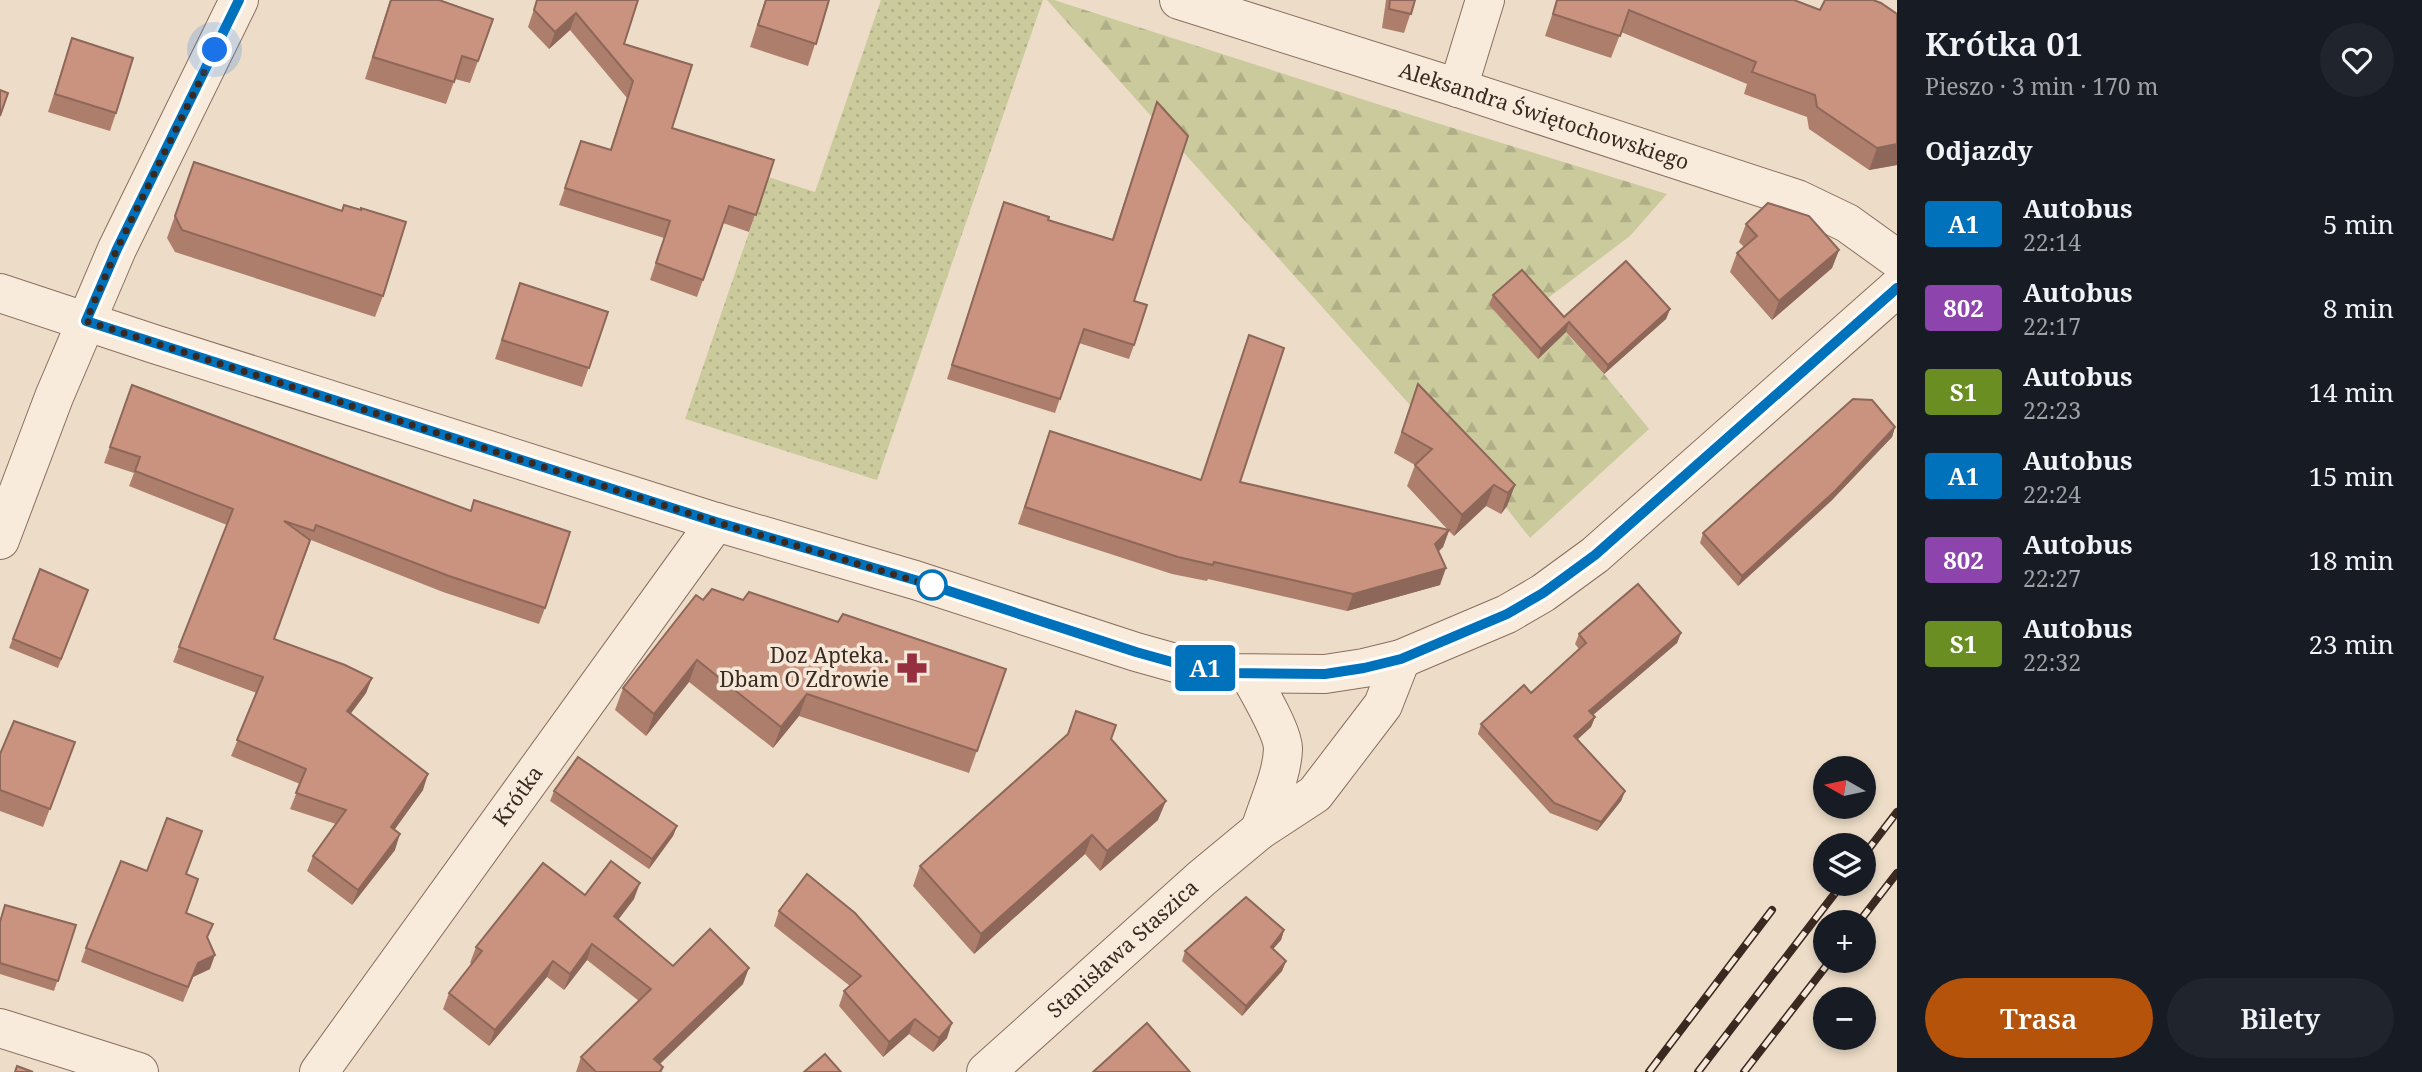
<!DOCTYPE html>
<html lang="pl">
<meta charset="utf-8">
<style>
:root{--surface:#171b24;--page:#20242c;--text:#f1f3f6;--muted:#9ea1a6;--accent:#b45309}
body{margin:0;font-family:"Noto Serif",serif;background:var(--page);color:var(--text);height:100vh;display:flex;flex-direction:column;font-size:26px;white-space:nowrap}
*{box-sizing:border-box;margin:0}
p{font-size:23px;color:var(--muted)}
.icon{flex:none;width:38px;height:38px;fill:none;stroke:currentColor;stroke-width:2;stroke-linecap:round;stroke-linejoin:round}
.map{position:relative;flex:1;overflow:hidden}
.panel{display:flex;flex-direction:column;background:var(--surface);width:525px}
.panel>*{flex:none}
.badge{padding:0 14px;border-radius:5px;font-size:24px;line-height:46px}
.needle{width:46px;rotate:279deg}
.buttons{position:absolute;left:1813px;top:756px;display:grid;gap:14px}
.buttons a{display:grid;place-items:center;width:63px;height:63px;border-radius:50%;background:var(--surface);box-shadow:0 4px 10px #0003;font-size:35px}
.you{position:absolute;width:35px;height:35px;margin:-18px;border:5px solid #fff;border-radius:50%;background:#1a73e8;box-shadow:0 0 0 10px #1a73e833}
.map>.badge{position:absolute;translate:-50% -50%;box-shadow:0 0 0 4px #fff}
h2{padding:0 28px;font-size:26px;line-height:63px}
.round{display:grid;place-items:center;flex:none;width:74px;height:74px;border-radius:37px;background:var(--page)}
.head{display:flex;align-items:center;justify-content:space-between;height:119px;padding:0 28px}
h1{font-size:33px;font-weight:600;line-height:52px}
.action{display:flex;gap:14px;margin-top:auto;padding:14px 28px}
.action a{flex:1;height:80px;border-radius:42px;background:var(--accent);color:#fff;font-size:28px;font-weight:600;line-height:80px;text-align:center}
.action a+a{background:var(--page);color:var(--text)}
ul{padding:0;list-style:none}
li{display:flex;align-items:center;gap:21px;height:84px;padding:0 28px}
li div{flex:1}
li b{display:block;font-size:26px}
li em{font-style:normal}
li .badge{min-width:77px;font-weight:700;text-align:center}
main{display:flex;flex:1;min-height:0}
.map>svg:first-child{display:block}
.grass{fill:url(#grass-dots)}
.forest{fill:url(#forest-firs)}
.lines{fill:none;stroke-linecap:round;stroke-linejoin:round}
.minor-casing{stroke:#896e5e;stroke-width:40}
.minor{stroke:#f8ebdb;stroke-width:38}
.rail-casing{stroke:#3a2921;stroke-width:8}
.rail{stroke:#f5e8d8;stroke-width:5;stroke-dasharray:16;stroke-linecap:butt}
.wall{fill:#ae7e6d}
.shaded-wall{fill:#8d6759}
.building{fill:#ca937f;stroke:#8d6759;stroke-width:2}
.line-casing{stroke:#fff;stroke-width:16}
.line{stroke:#0072bc;stroke-width:10}
.walk{stroke:#3a2921;stroke-width:7;stroke-dasharray:0 12.6}
.stop-dot{fill:#fff;stroke:#0072bc;stroke-width:3.5}
.labels{text-anchor:middle;stroke-width:7;stroke-linejoin:round;paint-order:stroke}
.street-label{font-size:21px;fill:#3a2921;stroke:#f5e8d8}
.poi-label{font-size:21px;fill:#3a2921;stroke:#f5e8d8;text-anchor:end}
</style>
<main>
<div class="map">
<svg width="1897" height="1072" viewBox="0 0 1897 1072">
<defs>
<pattern id="grass-dots" width="8" height="8" patternUnits="userSpaceOnUse" patternTransform="scale(1.75)"><rect width="8" height="8" fill="#cbca9c"/><path d="M2 2h.1M6 6h.1" fill="none" stroke="#afae86" stroke-width="1.8" stroke-linecap="round"/></pattern>
<pattern id="forest-firs" width="22" height="20" patternUnits="userSpaceOnUse" patternTransform="scale(1.75)"><rect width="22" height="20" fill="#cbca9c"/><path d="M5 1l3.5 6h-7zM16 11l3.5 6h-7z" fill="#afae86"/></pattern>
</defs>
<rect width="100%" height="100%" fill="#edddc8"/>
<!-- grass -->
<polygon class="grass" points="881,0 1043,0 877,480 685,419 768,177 815,192"/>
<!-- forest -->
<polygon class="forest" points="1047,0 1054,0 1424,119 1667,194 1630,236 1540,304 1604,374 1649,429 1530,538 1497,496 1410,405"/>
<g class="lines">
<!-- minor casing -->
<g class="minor-casing">
<g id="minor">
<path id="s1" d="M1179,0L1458,88L1797,199L1847,223L1897,259"/>
<polyline points="1458,88 1485,0"/>
<polyline points="0,293 154,344 716,522 915,580 1136,652 1179,664 1231,673 1325,674 1364,668 1401,659 1507,614 1543,593 1595,555 1897,288"/>
<polyline points="0,540 54,397 117,249 239,0"/>
<path d="M1249,674C1258,691 1283,732 1283,749C1282,776 1268,804 1260,830"/>
<polyline points="0,1028 139,1072"/>
<path id="s2" d="M319,1072L716,522"/>
<path id="s3" d="M986,1072L1202,878L1260,830L1315,794L1383,705L1401,659"/>
</g>
</g>
<!-- minor -->
<use href="#minor" class="minor"/>
<!-- rail casing -->
<g class="rail-casing">
<g id="rail">
<polyline points="1864,855 1897,812"/>
<polyline points="1859,922 1897,873"/>
<polyline points="1649,1072 1772,910"/>
<polyline points="1698,1072 1842,884"/>
<polyline points="1744,1072 1830,961"/>
</g>
</g>
<!-- rail -->
<use href="#rail" class="rail"/>
</g>
<!-- wall -->
<g class="wall">
<polygon points="390,0 439,0 478,61 470,83 455,79 446,104 365,79"/>
<polygon points="537,0 638,0 624,44 672,128 774,160 749,232 723,223 697,297 650,280 664,238 559,205 581,141 610,150 627,98 570,30 549,49 528,27"/>
<polygon points="765,0 829,0 808,66 750,47"/>
<polygon points="1386,0 1415,0 1404,33 1382,28"/>
<polygon points="1557,0 1794,0 1897,165 1869,170 1809,129 1807,117 1744,94 1747,84 1621,32 1611,58 1545,36"/>
<polygon points="72,38 116,113 110,131 48,112"/>
<polygon points="1157,102 1134,301 1134,345 1129,359 1079,343 1055,413 947,379 1004,202 1048,220 1112,239"/>
<polygon points="194,162 342,211 361,210 383,296 375,317 175,252 167,238"/>
<polygon points="1746,224 1839,250 1832,268 1772,320 1730,272 1737,253 1744,247 1739,242"/>
<polygon points="520,283 608,312 582,387 495,359"/>
<polygon points="1493,295 1564,317 1670,309 1666,319 1604,374 1566,332 1538,359 1489,305"/>
<polygon points="1418,384 1515,485 1507,506 1501,514 1486,506 1454,536 1449,531 1443,547 1438,552 1440,585 1347,611 1208,579 1207,581 1172,574 1018,524 1050,431 1200,480 1240,482 1448,530 1407,486 1415,465 1394,453"/>
<polygon points="132,385 545,608 539,624 443,592 311,540 274,639 372,678 366,693 350,714 423,790 394,830 395,850 352,905 307,871 313,856 336,824 290,809 300,784 231,756 257,693 173,662 227,525 129,486 134,473 104,463"/>
<polygon points="1895,427 1892,437 1831,501 1738,586 1700,543 1703,533"/>
<polygon points="40,569 88,590 58,668 9,648"/>
<polygon points="703,600 743,600 838,622 1006,669 969,773 799,716 773,748 689,682 646,736 615,710 623,688"/>
<polygon points="1681,633 1677,643 1593,715 1595,717 1591,727 1577,740 1625,791 1621,801 1597,831 1550,813 1478,734 1481,724 1531,693 1579,649 1575,644 1579,634"/>
<polygon points="1111,739 1158,820 1100,871 1085,854 974,954 913,886 920,866"/>
<polygon points="75,742 43,827 0,811 0,754"/>
<polygon points="554,791 677,826 673,836 649,869 550,801"/>
<polygon points="147,871 187,874 186,913 207,938 210,969 193,977 183,1002 81,962 86,948"/>
<polygon points="585,895 634,899 618,919 673,966 743,984 660,1064 663,1067 662,1072 576,1072 581,1057 639,1001 587,960 564,990 547,977 489,1046 443,1009 449,993 472,964 470,963 476,947"/>
<polygon points="5,905 76,925 54,991 0,974 0,920"/>
<polygon points="779,911 947,1038 933,1052 909,1034 883,1057 839,1006 844,991 850,986 774,926"/>
<polygon points="1284,930 1281,940 1273,949 1286,961 1282,971 1242,1016 1182,961 1185,951"/>
</g>
<!-- shaded-wall -->
<g class="shaded-wall">
<polygon points="576,13 570,30 549,49 555,32"/>
<polygon points="1897,144 1897,165 1869,170 1877,148"/>
<polygon points="1839,250 1832,268 1772,320 1779,301"/>
<polygon points="1670,309 1666,319 1604,374 1608,365"/>
<polygon points="1569,322 1566,332 1538,359 1541,349"/>
<polygon points="1895,427 1892,437 1831,501 1738,586 1742,576"/>
<polygon points="1494,485 1486,506 1454,536 1462,515"/>
<polygon points="1515,485 1507,506 1501,514 1508,493"/>
<polygon points="1449,530 1443,547 1428,561 1435,544"/>
<polygon points="1446,568 1440,585 1347,611 1353,594"/>
<polygon points="1681,633 1677,643 1586,721 1589,711"/>
<polygon points="697,660 689,682 646,736 654,714"/>
<polygon points="372,678 366,693 341,727 347,711"/>
<polygon points="807,694 799,716 773,748 781,727"/>
<polygon points="1595,717 1591,727 1570,746 1574,736"/>
<polygon points="428,774 423,790 385,843 391,827"/>
<polygon points="1625,791 1621,801 1597,831 1601,822"/>
<polygon points="1166,801 1158,820 1100,871 1107,851"/>
<polygon points="677,826 673,836 649,869 652,859"/>
<polygon points="400,834 395,850 352,905 358,890"/>
<polygon points="1092,835 1085,854 974,954 981,934"/>
<polygon points="640,883 634,899 609,932 614,916"/>
<polygon points="1284,930 1281,940 1267,956 1271,947"/>
<polygon points="592,944 587,960 564,990 570,974"/>
<polygon points="215,955 210,969 193,977 183,1002 198,963"/>
<polygon points="553,961 547,977 489,1046 495,1030"/>
<polygon points="1286,961 1282,971 1242,1016 1246,1006"/>
<polygon points="749,968 743,984 651,1072 654,1059"/>
<polygon points="915,1019 909,1034 883,1057 889,1042"/>
<polygon points="952,1023 947,1038 933,1052 939,1038"/>
</g>
<!-- building -->
<g class="building">
<polygon points="391,0 439,0 493,19 478,61 462,56 454,82 373,57"/>
<polygon points="537,0 638,0 624,44 692,65 672,128 774,160 756,215 729,206 703,280 656,263 670,221 565,188 581,141 611,150 633,81 576,13 555,32 534,10"/>
<polygon points="766,0 829,0 816,44 758,25"/>
<polygon points="1390,0 1415,0 1411,14 1389,9"/>
<polygon points="1557,0 1794,0 1820,10 1825,0 1873,0 1881,3 1897,14 1897,144 1877,148 1817,107 1815,95 1752,72 1756,62 1629,10 1620,36 1553,14"/>
<polygon points="72,38 133,58 116,113 55,94"/>
<polygon points="0,90 8,93 0,116"/>
<polygon points="1157,102 1188,136 1134,301 1147,305 1134,345 1084,329 1060,399 952,365 1004,202 1049,217 1048,220 1113,240"/>
<polygon points="194,162 342,211 344,205 361,210 361,208 406,222 383,296 182,230 175,216"/>
<polygon points="1768,203 1809,216 1839,250 1779,301 1737,253 1757,236 1746,224"/>
<polygon points="1626,261 1670,309 1608,365 1569,322 1541,349 1493,295 1522,270 1564,317"/>
<polygon points="520,283 608,312 589,368 502,340"/>
<polygon points="1249,335 1284,348 1240,482 1449,530 1435,544 1446,568 1353,594 1214,562 1213,565 1178,557 1025,507 1050,431 1201,480"/>
<polygon points="1418,384 1515,485 1508,493 1494,485 1462,515 1415,465 1432,449 1402,432"/>
<polygon points="132,385 471,511 474,500 570,532 545,608 449,576 316,525 314,531 284,521 310,540 274,639 345,665 372,678 347,711 428,774 391,827 400,834 358,890 313,856 346,810 296,793 306,769 237,740 263,677 179,647 233,509 135,471 140,457 110,447"/>
<polygon points="1853,399 1872,400 1895,427 1835,491 1742,576 1703,533"/>
<polygon points="40,569 88,590 61,659 13,639"/>
<polygon points="1638,584 1681,633 1589,711 1595,717 1574,736 1625,791 1601,822 1554,803 1481,724 1524,685 1531,693 1586,643 1579,634"/>
<polygon points="712,589 743,600 749,592 838,622 843,614 1006,669 977,751 807,694 781,727 697,660 654,714 623,688 696,595 703,600"/>
<polygon points="1076,711 1116,725 1111,739 1166,801 1107,851 1092,835 981,934 920,866 1068,734"/>
<polygon points="14,721 75,742 50,809 0,790 0,754"/>
<polygon points="578,757 677,826 652,859 554,791"/>
<polygon points="167,818 202,831 186,874 198,879 186,913 213,924 207,937 215,955 198,963 188,987 86,948 121,861 147,871"/>
<polygon points="611,861 640,883 614,916 673,966 710,929 749,968 654,1059 663,1067 659,1072 596,1072 581,1057 651,989 592,944 570,974 553,961 495,1030 449,993 482,951 476,947 543,863 585,895"/>
<polygon points="807,874 855,913 952,1023 939,1038 915,1019 889,1042 844,991 861,976 779,911"/>
<polygon points="1246,897 1284,930 1271,947 1286,961 1246,1006 1185,951"/>
<polygon points="5,905 76,925 58,981 0,963 0,922"/>
<polygon points="1147,1023 1190,1072 1093,1072"/>
<polygon points="825,1054 841,1072 804,1072"/>
<polygon points="17,1066 33,1072 15,1072"/>
</g>
<g class="lines">
<!-- line casing -->
<g class="line-casing">
<polyline id="line" points="239,0 117,249 86,321 716,522 915,580 1136,652 1179,664 1231,673 1325,674 1364,668 1401,659 1507,614 1543,593 1595,555 1897,288"/>
</g>
<!-- line -->
<use href="#line" class="line"/>
<!-- walk -->
<polyline class="walk" points="215,50 117,249 86,321 716,522 940,588 932,585"/>
</g>
<!-- icons -->
<defs>
<g id="pharmacy-bare" transform="scale(2.415)"><path d="M-2-6h4v4h4v4h-4v4h-4v-4h-4v-4h4Z" fill="#962f3f" stroke="#f5e8d8" stroke-width="2.5" paint-order="stroke"/></g>
</defs>
<g fill-rule="evenodd">
<use href="#pharmacy-bare" x="912" y="668"/>
</g>
<!-- markers -->
<circle class="stop-dot" cx="932" cy="585" r="14"/>
<g class="labels">
<!-- street labels -->
<g class="street-label">
<text dy="7" stroke="none"><textPath href="#s1" startOffset="383">Aleksandra Świętochowskiego</textPath></text>
<text dy="7" stroke="none"><textPath href="#s2" startOffset="340">Krótka</textPath></text>
<text dy="7" stroke="none"><textPath href="#s3" startOffset="184">Stanisława Staszica</textPath></text>
</g>
<!-- poi labels -->
<g class="poi-label">
<text x="889" y="663">Doz Apteka.<tspan x="889" dy="24">Dbam O Zdrowie</tspan></text>
</g>
</g>
</svg>
<div class="buttons">
<a><svg class="needle" viewBox="-14 -14 28 28"><path d="M0-13l5 13h-10z" fill="#e53935"/><path d="M0 13l5-13h-10z" fill="#9ea1a6"/></svg></a>
<a><svg class="icon" aria-label="layers" viewBox="0 0 24 24"><path d="M12 4l9 5-9 5-9-5zM3 14l9 5 9-5"/></svg></a>
<a>+</a>
<a>−</a>
</div>
<div class="you" style="left:215px;top:50px"></div>
<b class="badge" style="left:1205px;top:668px;background:#0072bc;color:#fff">A1</b>
</div>
<section class="panel">
<div class="head"><div><h1>Krótka 01</h1><p>Pieszo · 3 min · 170 m</p></div><a class="round"><svg class="icon" aria-label="heart" viewBox="0 0 24 24"><path d="M12 20l-8-8c-3-5 5-10 8-4 3-6 11-1 8 4z"/></svg></a></div>
<h2>Odjazdy</h2>
<ul>
<li><span class="badge" style="background:#0072bc;color:#fff">A1</span><div><b>Autobus</b><p>22:14</p></div><em>5 min</em></li>
<li><span class="badge" style="background:#8e44ad;color:#fff">802</span><div><b>Autobus</b><p>22:17</p></div><em>8 min</em></li>
<li><span class="badge" style="background:#6b8e23;color:#fff">S1</span><div><b>Autobus</b><p>22:23</p></div><em>14 min</em></li>
<li><span class="badge" style="background:#0072bc;color:#fff">A1</span><div><b>Autobus</b><p>22:24</p></div><em>15 min</em></li>
<li><span class="badge" style="background:#8e44ad;color:#fff">802</span><div><b>Autobus</b><p>22:27</p></div><em>18 min</em></li>
<li><span class="badge" style="background:#6b8e23;color:#fff">S1</span><div><b>Autobus</b><p>22:32</p></div><em>23 min</em></li>
</ul>
<div class="action"><a>Trasa</a><a>Bilety</a></div>
</section>
</main>
